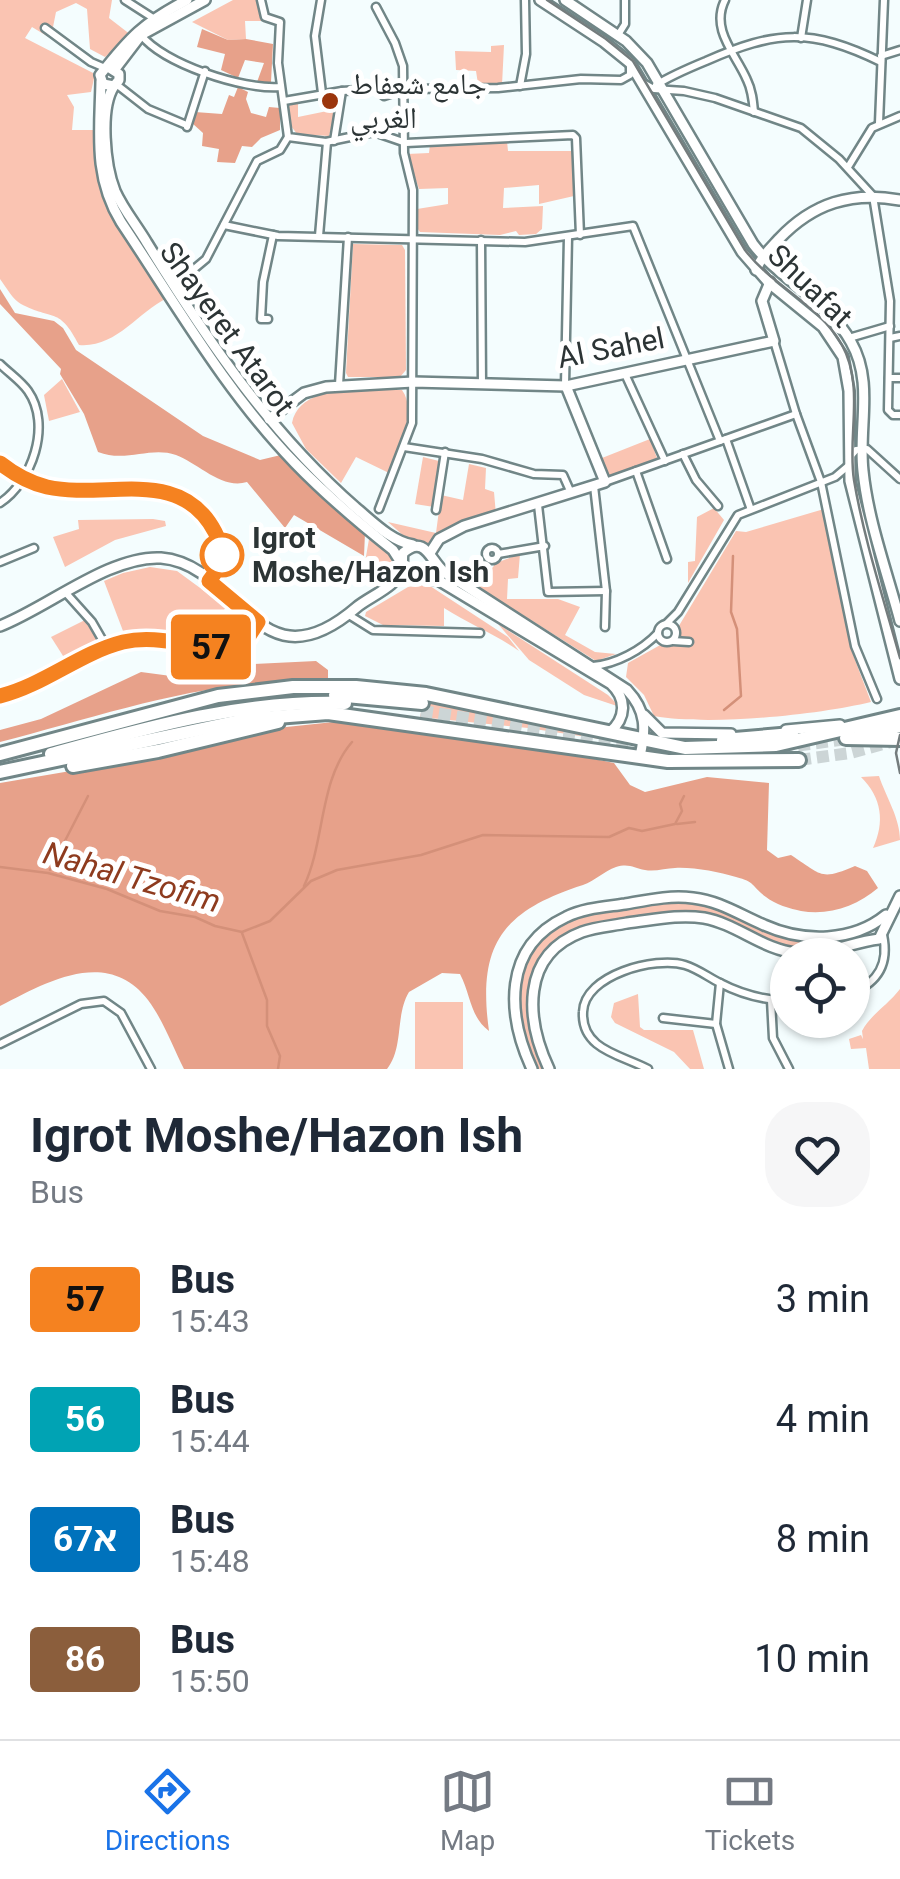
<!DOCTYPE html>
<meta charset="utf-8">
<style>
:root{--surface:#fff;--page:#f6f6f7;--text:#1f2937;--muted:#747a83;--line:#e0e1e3;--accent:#1a73e8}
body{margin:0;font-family:Roboto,"Noto Naskh Arabic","Noto Sans Hebrew",sans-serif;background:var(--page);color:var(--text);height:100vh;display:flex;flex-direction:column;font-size:38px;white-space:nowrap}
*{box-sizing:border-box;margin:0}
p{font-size:32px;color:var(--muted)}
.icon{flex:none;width:55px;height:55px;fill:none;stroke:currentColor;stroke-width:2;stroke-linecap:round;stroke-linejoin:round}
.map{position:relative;height:1069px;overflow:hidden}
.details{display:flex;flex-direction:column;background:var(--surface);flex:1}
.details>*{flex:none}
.badge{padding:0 20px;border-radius:8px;font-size:35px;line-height:65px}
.buttons{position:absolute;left:770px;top:938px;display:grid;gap:20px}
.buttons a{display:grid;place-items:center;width:100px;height:100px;border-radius:50%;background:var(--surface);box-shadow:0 2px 8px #0004;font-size:50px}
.map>.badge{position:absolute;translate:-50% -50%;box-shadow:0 0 0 5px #fff}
.round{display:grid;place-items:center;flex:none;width:105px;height:105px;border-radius:40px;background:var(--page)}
.headline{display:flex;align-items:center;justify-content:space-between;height:170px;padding:0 30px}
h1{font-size:48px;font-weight:700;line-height:75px}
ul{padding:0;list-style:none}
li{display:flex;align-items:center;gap:30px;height:120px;padding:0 30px}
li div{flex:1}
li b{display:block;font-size:38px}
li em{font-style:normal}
li .badge{min-width:110px;font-weight:700;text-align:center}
.menu{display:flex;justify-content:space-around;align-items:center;height:140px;border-top:2px solid var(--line);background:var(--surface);font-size:28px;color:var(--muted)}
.menu a{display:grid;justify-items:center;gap:5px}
.menu .active{color:var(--accent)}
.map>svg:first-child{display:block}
.green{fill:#fac4b2}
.forest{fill:#e7a18a}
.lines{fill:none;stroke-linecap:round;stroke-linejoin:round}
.stream{stroke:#d49079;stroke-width:2.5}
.highway-tunnel{stroke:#ccd5d6;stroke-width:12;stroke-dasharray:12 6;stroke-linecap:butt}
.street-casing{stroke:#718687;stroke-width:11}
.secondary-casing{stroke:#718687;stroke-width:14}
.highway-casing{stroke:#718687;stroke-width:18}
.street{stroke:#fff;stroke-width:6}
.secondary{stroke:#fff;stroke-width:9}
.highway{stroke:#fff;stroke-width:12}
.tram{stroke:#747c7d;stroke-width:2.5}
.line-casing{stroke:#fff;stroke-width:22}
.line{stroke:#f58220;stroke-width:15}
.poi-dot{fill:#9b350c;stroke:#fff;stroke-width:4}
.stop-dot{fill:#fff;stroke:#f58220;stroke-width:5}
.labels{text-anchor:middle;stroke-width:10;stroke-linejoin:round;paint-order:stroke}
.poi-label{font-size:30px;fill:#2c3435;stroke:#fff;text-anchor:start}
.street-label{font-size:30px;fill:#2c3435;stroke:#fff}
.stop-label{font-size:30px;font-weight:bold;fill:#2c3435;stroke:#fff;text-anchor:start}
.water-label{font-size:32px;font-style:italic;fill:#8e3b1e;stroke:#fff}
</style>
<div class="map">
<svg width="900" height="1069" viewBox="0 0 900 1069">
<rect width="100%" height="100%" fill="#f4fdfe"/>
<!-- green -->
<g class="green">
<path d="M0,0H112L109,18L131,35L105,57L90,49L87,9L76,3L56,12L53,27L70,50L32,27L25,38L95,74L91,92L67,95L74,107L72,130H94C100,212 120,234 167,298C137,313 116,348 79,345C59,306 53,321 21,304C13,300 6,287 0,279Z"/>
<polygon points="233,0 257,0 262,21 245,21 246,39 228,40 192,22"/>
<polygon points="504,45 502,85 478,84 476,71 456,70 455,51 491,52 491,46"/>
<polygon points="298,103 298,117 337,109 329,136 297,134 291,126 288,106"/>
<polygon points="507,141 508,151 574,151 574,196 539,204 539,185 504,188 503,208 543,206 542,229 536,234 519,235 516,231 500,235 420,232 417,228 417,209 448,204 448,188 419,189 407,154 429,153 430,144"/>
<polygon points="353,244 402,245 405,250 406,370 400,377 348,377 346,373"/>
<polygon points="62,379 80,412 49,421 44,395"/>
<path d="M402,390C418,412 398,449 389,473L356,457L341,483L306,449L292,423C300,381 370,391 402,390Z"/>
<polygon points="650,439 657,458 609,477 602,458"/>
<polygon points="423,457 439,461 434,507 415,504"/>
<polygon points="469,464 486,468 485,489 494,492 496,515 431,545 405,537 388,522 436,533 441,495 463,500"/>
<polygon points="714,508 724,520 688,583 688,562 695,561 697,517"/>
<path d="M824,509L852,652L871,702C817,715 709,726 654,716L644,695L626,677L628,663L671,639L736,531L746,532Z"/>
<polygon points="153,519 165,521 166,526 115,540 65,567 53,537 79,529 78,520"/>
<path d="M369,539C383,549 395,554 395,573L377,589L363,574Z"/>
<polygon points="520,554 518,578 508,579 507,599 558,599 580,607 565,635 595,652 616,654 596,661 478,587 496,563"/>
<polygon points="150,567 177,571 226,607 203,640 154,630 123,631 104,581 123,573"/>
<path d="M427,584L508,637L519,651C495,634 469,624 444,608V626L383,625L365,616L366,612L408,587Z"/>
<polygon points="85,620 100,642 65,659 51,637"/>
<polygon points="498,624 608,695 620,707 584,695 529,660"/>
<polygon points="424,699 606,737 606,740 528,728 420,717"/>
<path d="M879,776C886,797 900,818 900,840L873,848C885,822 882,798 861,777Z"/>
<path d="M668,901L708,904L747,920L829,939L831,947C768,955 753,920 699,913C676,910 653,915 630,919C613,922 594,922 577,930C562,936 553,947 544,960C519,997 528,1030 543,1069H536C529,1052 520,1035 518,1017C513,979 532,936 569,920C598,907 636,906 668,901Z"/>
<path d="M900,989V1069H869L866,1048L851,1049L849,1039L861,1035L863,1039L862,1031C871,1014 888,1005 900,989Z"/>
<polygon points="638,994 640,1027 644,1030 693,1030 704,1069 690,1069 674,1052 615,1023 611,1017 614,1003"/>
<rect x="415" y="1002" width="48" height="67"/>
</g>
<!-- forest -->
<g class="forest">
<polygon points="202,29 228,40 246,39 273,44 271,82 257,82 264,63 245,60 238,78 221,70 225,54 197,47"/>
<polygon points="238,87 248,92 246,99 251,113 266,117 269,107 280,108 280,130 261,138 252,147 242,146 235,163 217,162 219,149 202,146 203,133 192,123 195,112 222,114 229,95 234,97"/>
<path d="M0,289L15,313L54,321L63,328L76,350L203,436L260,460L285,454L365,533L364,556L294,515L285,528L247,482C222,490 198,463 176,455C150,446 126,463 98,452L84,414L60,374L61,369L0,304Z"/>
<path d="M248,650L254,664L316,661L328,670V683C217,674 106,715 0,742V730L41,719L141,672L201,680L209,654L223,656Z"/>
<path d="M343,721L536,747L614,763L630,785L645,792L707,777L769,783L767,850L778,858L791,855C822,875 820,881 855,866L867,871L878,888C857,906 829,916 801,911C791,909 774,904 766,897C752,887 756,882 736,877C718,872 694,867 675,868C666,868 655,872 645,870C634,868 629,863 616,867C604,871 595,881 583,885C502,911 477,945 489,1031C470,1017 471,995 460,974L442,973L409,992C395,1015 404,1048 387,1069H184C173,1047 163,1020 148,1000C107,947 47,982 0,1006V783L141,759L277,728Z"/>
</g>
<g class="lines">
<!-- stream -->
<g class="stream">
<polyline points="724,710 741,696 737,629 731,612 733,556"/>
<polyline points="677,824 695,822"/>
<polyline points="0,867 48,873 107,889 160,911 195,917 215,926 242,932 270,921 311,881 337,870 421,855 483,835 609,837 629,828 642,831 675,824 682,811 680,804 684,796"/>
<polyline points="50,870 88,796"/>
<path d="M304,886C325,842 319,780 352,742"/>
<polyline points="242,933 267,1000 267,1026 280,1056 278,1069"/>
</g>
<!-- highway-tunnel -->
<g class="highway-tunnel">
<polyline points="421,711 641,744"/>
<polyline points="656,737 716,742"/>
<polyline points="780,748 855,738"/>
<polyline points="799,760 850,753 894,741"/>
</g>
<!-- street casing -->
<g class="street-casing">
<g id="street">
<polyline points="125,0 153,18"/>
<polyline points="261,0 265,17 280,22 278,63 288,137 326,142 374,132 406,143 573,135 576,138 580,235"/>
<polyline points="321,0 315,36 322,93"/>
<path d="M725,0C710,30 736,54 747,80C752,90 753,101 754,112"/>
<polyline points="376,7 395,43 403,66 404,153 413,190 412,423 379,509"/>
<polyline points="45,28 91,62 105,68"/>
<path d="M141,35C164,64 243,90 280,87"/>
<polyline points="618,35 625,24 625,0"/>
<polyline points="801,38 807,0"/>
<polyline points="881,56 900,50"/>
<polyline points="116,84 148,109 184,124"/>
<polyline points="645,84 654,89 684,91 715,98 801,128 839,159 873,196 890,301 888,410 893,415 900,415"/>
<path d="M656,85C672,75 689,68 706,61C776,30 811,28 881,62"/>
<polyline points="520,86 526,54 525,0"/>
<polyline points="342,91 375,89 384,96 405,89 498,88 581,79 621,80 630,75 630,65"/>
<polyline points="284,101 342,91 334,141"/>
<polyline points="879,123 884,0"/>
<polyline points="187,127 205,71"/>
<polyline points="848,167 872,128 900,116"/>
<polyline points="224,225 278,236 525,242 633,226 720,441"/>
<polyline points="319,236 327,142"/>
<polyline points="481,240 482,384"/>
<polyline points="178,291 182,279 206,259 257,161 280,150 288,137"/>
<polyline points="268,319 261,319 263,282 273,235"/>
<polyline points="849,338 890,326"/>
<polyline points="890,338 900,336"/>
<polyline points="774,341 796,414 821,482 855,646 877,699"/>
<path d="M0,364C9,373 21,381 28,391C52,425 32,482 0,503"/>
<polyline points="625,374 665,461"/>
<polyline points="889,378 900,378"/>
<polyline points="339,385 348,237"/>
<polyline points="565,385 568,237"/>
<polyline points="726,439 750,507"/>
<polyline points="404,447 482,459 534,474 563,475 571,493"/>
<polyline points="683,454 696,480 718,506"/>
<polyline points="849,458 856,450 867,449 900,479"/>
<polyline points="636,471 667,559"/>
<polyline points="605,482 796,414"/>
<polyline points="594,486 606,591 605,627"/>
<polyline points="538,505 548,592 606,591"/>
<polyline points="436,510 445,452"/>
<circle cx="492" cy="554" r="6"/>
<polyline points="498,554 545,546"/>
<polyline points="0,562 34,548"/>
<polyline points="66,593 92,622 107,648"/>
<polyline points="349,615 373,630 480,633"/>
<polyline points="667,623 678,612 738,515 835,477 848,466"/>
<circle cx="667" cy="633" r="9"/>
<polyline points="673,641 689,642"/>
<path d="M593,666C616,664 642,650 658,633"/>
<path d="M0,696C46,683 92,644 138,640C166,638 215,656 239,646C249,641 253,631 258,621"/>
<polyline points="720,983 716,1024 729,1069"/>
<path d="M852,993C879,982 889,963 883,935"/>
<polyline points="771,1000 773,1038 789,1069"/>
<polyline points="663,1018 716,1024"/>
<polyline points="0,1044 81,1004 104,1001 121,1013 151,1069"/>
<path d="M648,1069C622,1055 581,1050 583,1012C584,975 655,956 685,965C698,969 708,977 720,983C741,994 764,1000 788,1001"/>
</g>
</g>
<!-- secondary casing -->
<g class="secondary-casing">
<g id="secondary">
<polyline points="540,0 604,42 630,63 742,252 769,283 823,327 843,357 849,391 850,481 900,679"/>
<path d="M565,0L626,41L647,63L753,244C781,281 828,300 851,342C874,382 858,427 863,471C868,521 887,572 900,621"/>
<path d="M108,67L119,74V80L114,86L103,84L100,75C130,37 143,23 187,0"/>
<polyline points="115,69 141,35 205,0"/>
<path d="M101,81C100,132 93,176 121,222C176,304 226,392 295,463C325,494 359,523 393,550L400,561"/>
<path d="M114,86C99,109 105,166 115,191C123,209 137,226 147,243C207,340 270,433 356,508C373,522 391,541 413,545"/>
<path d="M756,270C761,257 770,249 779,239C813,203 852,191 900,200"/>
<polyline points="269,419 304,393 326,387 413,382 566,386 774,341 762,301 770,282"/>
<path d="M0,463C14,474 29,483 47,487C106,499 182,467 215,532C225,550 222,566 209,581"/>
<polyline points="430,553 439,539 464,526 605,482 566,386"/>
<path d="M402,568L412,577L438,580L611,684C627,699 626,718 610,732"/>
<path d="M0,626C47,608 110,555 161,558C240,564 257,693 357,607C370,596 399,586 402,567C403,562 402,558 403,553C425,534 430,560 444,572L627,690C647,711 646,730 640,756"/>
<polyline points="644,715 662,733 731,734"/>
<polyline points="786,730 840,725"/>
<path d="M532,1069C507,1015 502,947 566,917C584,908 605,907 625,904C648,900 670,895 693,898C720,901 740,915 764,925C804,943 853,942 886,915"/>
<path d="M549,1069C526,1020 520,955 582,932C596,927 612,926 627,923C653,920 678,914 704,918C737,924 763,950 797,953C825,956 852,942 879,939L900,896"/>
</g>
</g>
<!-- highway casing -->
<g class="highway-casing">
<g id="highway">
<polyline points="335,695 422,703"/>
<polyline points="860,735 900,726"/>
<polyline points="846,738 900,739"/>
<polyline points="723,740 792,734"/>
<polyline points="0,754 218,696 293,687 356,687 426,694 685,748 776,745 900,716"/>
<path d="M51,754C148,727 242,700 345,703"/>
<polyline points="73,766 158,751 278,722"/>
<polyline points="0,772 249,719 328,713 668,761 799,760"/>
</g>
</g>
<!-- street -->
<use href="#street" class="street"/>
<!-- secondary -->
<use href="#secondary" class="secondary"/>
<!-- highway -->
<use href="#highway" class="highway"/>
<!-- tram -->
<g class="tram">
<path d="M547,0L606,39L633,61L745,250C772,286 820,305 842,345C865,387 847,436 854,480C864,540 884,600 900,658"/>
<polyline points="900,735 896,753 900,773"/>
</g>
</g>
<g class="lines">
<!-- line casing -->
<g class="line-casing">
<path id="line" d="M0,463C14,474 30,483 47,487C107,500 180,465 215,532C225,551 222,565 209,581L258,622L245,642L234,647C197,651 161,633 123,642C80,653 44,685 0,696"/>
</g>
<!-- line -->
<use href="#line" class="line"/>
</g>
<!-- markers -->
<circle class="poi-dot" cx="330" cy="101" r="10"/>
<circle class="stop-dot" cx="222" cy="555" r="20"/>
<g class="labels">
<!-- poi labels -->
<g class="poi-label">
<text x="350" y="94">جامع شعفاط<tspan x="350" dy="34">الغربي</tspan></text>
</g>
<!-- street labels -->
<g class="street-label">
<text transform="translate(810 286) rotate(44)" y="10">Shuafat</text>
<text transform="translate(227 329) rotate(54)" y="10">Shayeret Atarot</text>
<text transform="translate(611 348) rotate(-11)" y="10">Al Sahel</text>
</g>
<!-- stop labels -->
<g class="stop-label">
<text x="252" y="548">Igrot<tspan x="252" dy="34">Moshe/Hazon Ish</tspan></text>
</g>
<!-- water labels -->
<g class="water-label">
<text transform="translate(132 877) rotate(16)" y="11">Nahal Tzofim</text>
</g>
</g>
</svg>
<div class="buttons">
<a><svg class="icon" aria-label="locate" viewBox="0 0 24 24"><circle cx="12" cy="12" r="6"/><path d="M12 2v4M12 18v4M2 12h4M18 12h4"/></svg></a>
</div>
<b class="badge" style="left:211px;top:647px;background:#f58220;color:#111">57</b>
</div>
<section class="details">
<div class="headline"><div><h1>Igrot Moshe/Hazon Ish</h1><p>Bus</p></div><a class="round"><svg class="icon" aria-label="heart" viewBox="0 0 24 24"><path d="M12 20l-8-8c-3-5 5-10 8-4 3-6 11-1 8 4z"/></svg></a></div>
<ul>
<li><span class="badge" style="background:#f58220;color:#111">57</span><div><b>Bus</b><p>15:43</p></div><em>3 min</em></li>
<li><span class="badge" style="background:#00a3b4;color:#fff">56</span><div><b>Bus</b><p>15:44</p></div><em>4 min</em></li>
<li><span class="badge" style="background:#0072bc;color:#fff">67א</span><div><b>Bus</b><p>15:48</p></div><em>8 min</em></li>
<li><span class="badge" style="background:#8b5e3c;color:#fff">86</span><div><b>Bus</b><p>15:50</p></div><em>10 min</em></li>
</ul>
</section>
<nav class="menu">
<a class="active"><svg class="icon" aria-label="directions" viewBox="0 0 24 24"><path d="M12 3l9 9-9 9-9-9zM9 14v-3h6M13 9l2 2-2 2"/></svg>Directions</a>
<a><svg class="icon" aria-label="map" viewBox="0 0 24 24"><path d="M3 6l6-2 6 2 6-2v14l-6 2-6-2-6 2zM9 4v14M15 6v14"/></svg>Map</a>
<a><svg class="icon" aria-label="tickets" viewBox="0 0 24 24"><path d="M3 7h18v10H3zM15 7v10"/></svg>Tickets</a>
</nav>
